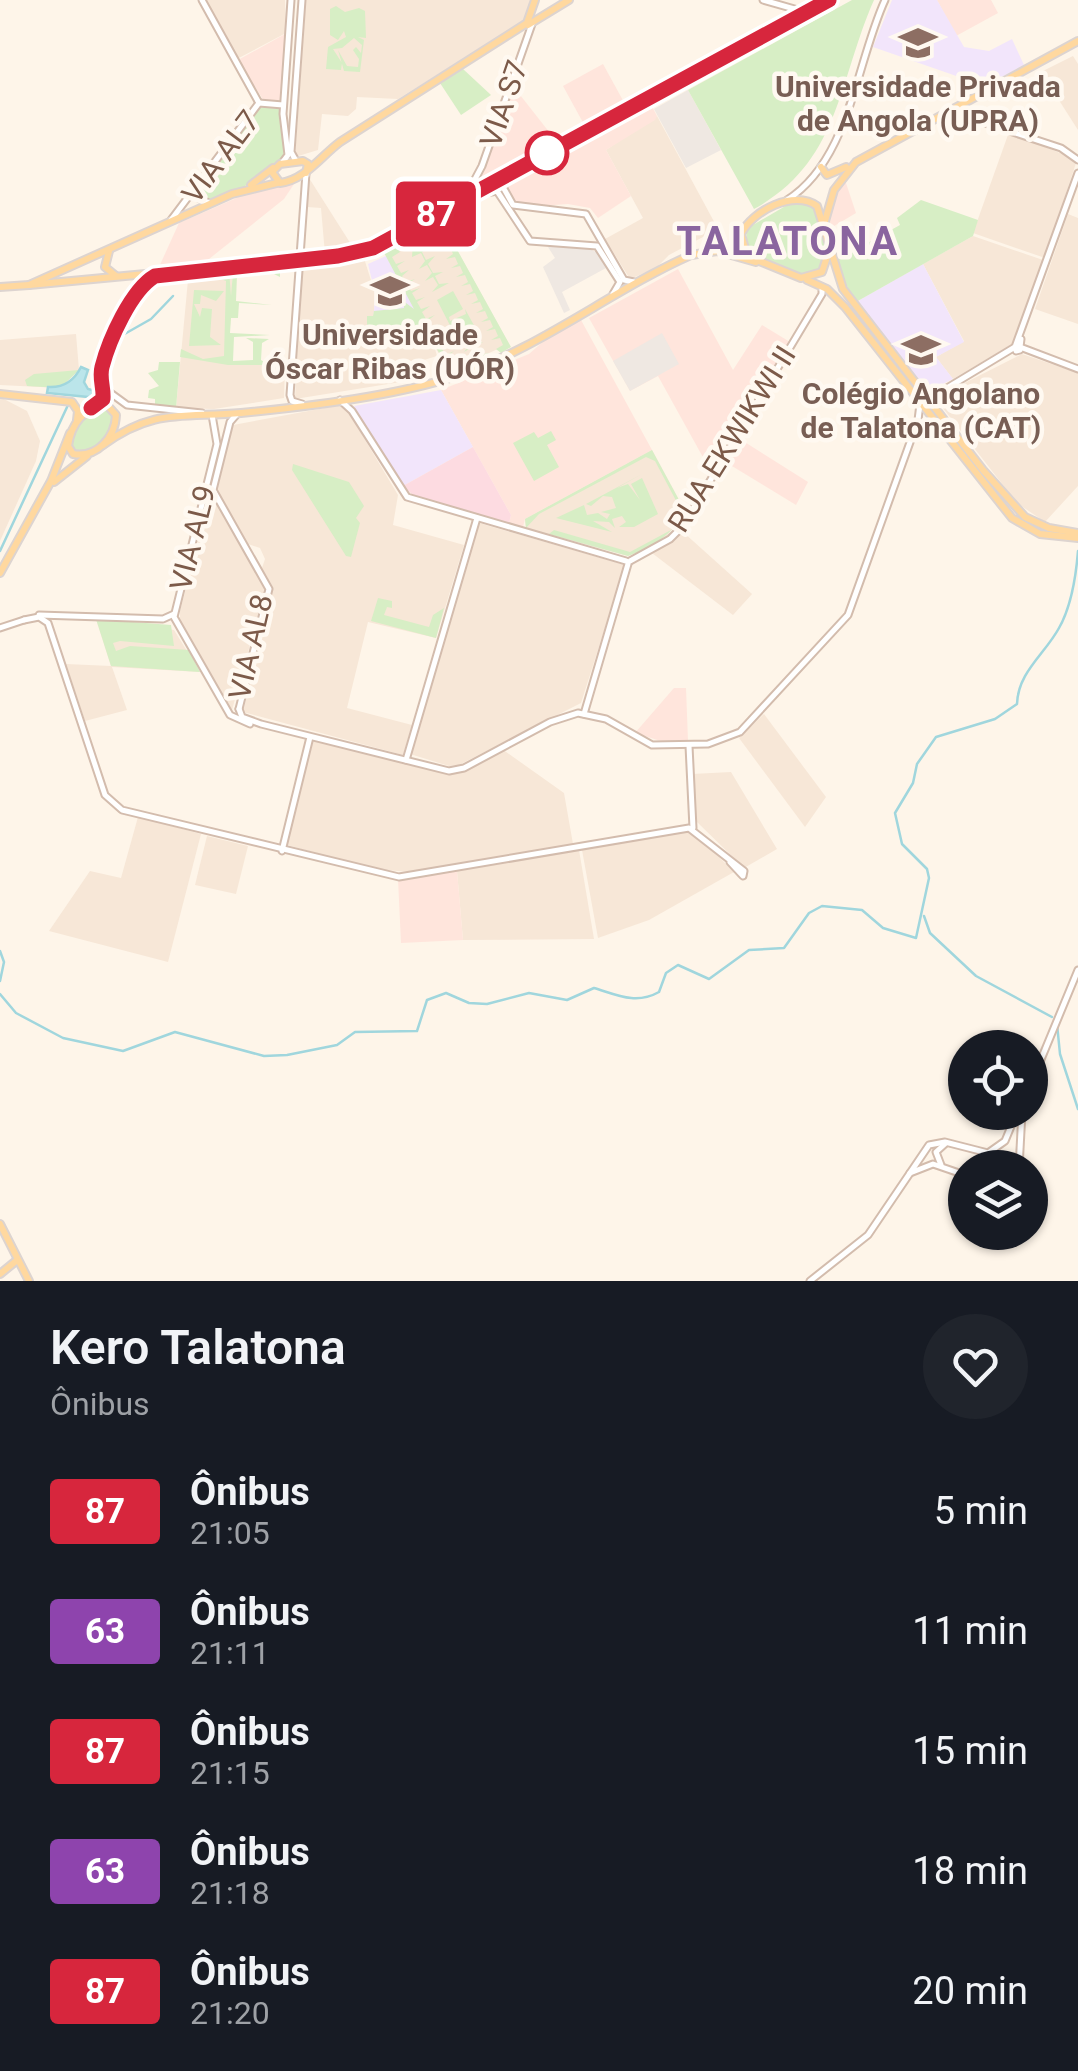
<!DOCTYPE html>
<html lang="pt">
<meta charset="utf-8">
<style>
:root{--surface:#171b24;--page:#20242c;--text:#f1f3f6;--muted:#9ea1a6}
body{margin:0;font-family:Roboto,sans-serif;background:var(--page);color:var(--text);height:100vh;display:flex;flex-direction:column;font-size:38px;white-space:nowrap}
*{box-sizing:border-box;margin:0}
p{font-size:32px;color:var(--muted)}
.icon{flex:none;width:55px;height:55px;fill:none;stroke:currentColor;stroke-width:2;stroke-linecap:round;stroke-linejoin:round}
.map{position:relative;height:1281px;overflow:hidden}
.drawer{display:flex;flex-direction:column;background:var(--surface);flex:1}
.drawer>*{flex:none}
.badge{padding:0 20px;border-radius:8px;font-size:35px;line-height:65px}
.fabs{position:absolute;left:948px;top:1030px;display:grid;gap:20px}
.fabs a{display:grid;place-items:center;width:100px;height:100px;border-radius:50%;background:var(--surface);box-shadow:0 2px 8px #0004;font-size:50px}
.map>.badge{position:absolute;translate:-50% -50%;box-shadow:0 0 0 5px #fff}
.round{display:grid;place-items:center;flex:none;width:105px;height:105px;border-radius:52px;background:var(--page)}
.summary{display:flex;align-items:center;justify-content:space-between;height:170px;padding:0 50px}
h1{font-size:48px;font-weight:600;line-height:75px}
ul{padding:0;list-style:none}
li{display:flex;align-items:center;gap:30px;height:120px;padding:0 50px}
li div{flex:1}
li b{display:block;font-size:38px}
li em{font-style:normal}
li .badge{min-width:110px;font-weight:700;text-align:center}
.map>svg:first-child{display:block}
.residential{fill:#f7e7d7}
.commercial{fill:#ffe5dc}
.industrial{fill:#efe8e2}
.education{fill:#f2e5fb}
.medical{fill:#fddbe1}
.green{fill:#d7eec5}
.water{fill:#bbe5ea;stroke:#a0d6dd;stroke-width:2.5}
.lines{fill:none;stroke-linecap:round;stroke-linejoin:round}
.stream{stroke:#a0d6dd;stroke-width:2.5}
.minor-casing{stroke:#d3bcad;stroke-width:9}
.major-casing{stroke:#ddd4d0;stroke-width:10}
.minor{stroke:#fff;stroke-width:5}
.major{stroke:#ffd89f;stroke-width:6}
.line-casing{stroke:#fff;stroke-width:22}
.line{stroke:#d7263d;stroke-width:15}
.stop-dot{fill:#fff;stroke:#d7263d;stroke-width:5}
.labels{text-anchor:middle;stroke-width:9;stroke-linejoin:round;paint-order:stroke}
.education-label{font-size:30px;font-weight:bold;fill:#785e54;stroke:#fff9f1}
.street-label{font-size:30px;fill:#7c5a49;stroke:#fff9f1}
.district-label{font-size:40px;font-weight:bold;letter-spacing:2.5px;fill:#8a659f;stroke:#fff9f1}
</style>
<div class="map">
<svg width="1078" height="1281" viewBox="0 0 1078 1281">
<rect width="100%" height="100%" fill="#fef5e9"/>
<!-- residential -->
<g class="residential">
<polygon points="205,0 285,0 286,33 237,59"/>
<polygon points="306,0 532,0 532,16 398,99 357,97 356,109 348,116 322,114 318,150 295,157"/>
<polygon points="1073,56 1078,64 1078,130 1041,72"/>
<polygon points="657,116 718,229 669,255 656,268 630,279 605,239 643,218 606,150"/>
<polygon points="1009,132 1077,160 1045,258 973,233"/>
<polygon points="306,178 309,178 354,249 325,254 321,208 307,207"/>
<polygon points="1068,214 1078,218 1078,324 1035,309"/>
<polygon points="443,225 509,344 449,371 434,345 437,356 424,360 426,374 413,376 413,380 295,399 301,264 363,255 375,293 373,329 403,287 386,256"/>
<polygon points="973,236 1043,260 1014,343 953,379 936,357 964,341 923,264"/>
<polygon points="233,272 228,364 285,365 284,398 214,409 176,408 188,280"/>
<polygon points="76,334 79,370 60,388 0,385 0,340"/>
<polygon points="1022,354 1078,373 1078,486 1045,522 1017,503 935,398"/>
<polygon points="0,397 27,411 40,441 36,461 0,541"/>
<polygon points="341,405 346,408 398,495 393,525 464,545 436,638 368,622 347,708 412,725 403,755 243,712 273,587 262,568 265,559 260,548 248,544 217,491 233,425"/>
<polygon points="652,450 685,511 667,536 628,556 526,528 525,519"/>
<polygon points="211,495 266,587 232,710 180,626 180,611"/>
<polygon points="479,523 625,565 581,703 459,765 449,766 410,754"/>
<polygon points="683,532 752,594 733,615 652,553"/>
<polygon points="96,619 174,630 200,672 112,667 127,710 85,721 66,664 111,666"/>
<polygon points="764,714 826,797 805,827 739,738"/>
<polygon points="313,741 449,773 502,749 564,793 573,844 409,872 376,869 287,845"/>
<polygon points="731,772 777,849 744,868 696,821 692,774"/>
<polygon points="138,817 201,834 168,962 49,931 90,871 121,878"/>
<polygon points="688,832 702,840 734,872 649,920 598,938 582,850"/>
<polygon points="207,836 248,846 236,894 195,885"/>
<polygon points="579,850 594,939 463,940 457,871"/>
</g>
<!-- commercial -->
<g class="commercial">
<polygon points="937,0 991,0 998,13 956,36"/>
<polygon points="285,34 282,102 264,101 238,60"/>
<polygon points="603,64 626,106 586,128 563,86"/>
<polygon points="513,86 557,142 483,183 480,180"/>
<polygon points="649,101 657,116 655,120 606,150 631,196 598,218 590,208 568,204 527,207 513,200 506,187 514,175 582,138 597,136 595,130"/>
<polygon points="844,177 856,213 829,229 830,203"/>
<polygon points="296,181 284,199 204,263 159,267 179,223 262,187"/>
<polygon points="678,269 733,370 762,325 790,342 736,422 710,470 658,376 630,391 589,318"/>
<polygon points="581,320 652,450 525,519 523,527 509,523 511,515 441,390 529,354 546,339"/>
<polygon points="740,439 808,482 796,505 727,463"/>
<polygon points="674,688 686,688 688,741 664,742 635,733"/>
<polygon points="457,871 463,940 401,943 398,879"/>
</g>
<!-- industrial -->
<g class="industrial">
<polygon points="688,90 721,150 686,168 654,109"/>
<polygon points="548,247 586,247 598,253 606,268 562,292 570,310 564,313 543,267 555,258"/>
<polygon points="662,333 679,364 630,391 613,361"/>
</g>
<!-- education -->
<g class="education">
<polygon points="892,0 937,0 964,47 989,51 1012,39 1024,65 985,86 873,47"/>
<polygon points="386,256 403,287 424,326 373,329 375,293 368,264"/>
<polygon points="923,264 964,342 936,357 953,379 928,391 856,302"/>
<polygon points="441,390 473,447 403,486 354,406"/>
</g>
<!-- medical -->
<polygon class="medical" points="473,447 511,515 509,523 413,495 403,486"/>
<!-- green -->
<g class="green">
<path d="M852,0H874C838,81 840,162 754,209L688,90Z"/>
<polygon points="336,6 345,12 359,8 365,11 366,38 358,37 364,40 360,72 344,71 338,50 347,66 358,67 359,59 353,50 356,47 361,53 362,45 354,38 342,48 333,49 342,63 341,70 326,69 328,47 346,37 344,31 338,40 330,35 330,9"/>
<polygon points="463,69 491,95 461,115 440,83"/>
<path d="M257,107L282,109L284,160C258,172 234,204 203,200L200,186Z"/>
<polygon points="921,200 978,220 973,236 856,302 833,262 900,225 897,218"/>
<path d="M794,201L813,206C825,225 830,251 820,272L802,276L748,254L746,229Z"/>
<polygon points="439,217 511,347 501,353 496,349 503,345 500,338 491,340 498,336 495,329 486,331 493,327 490,320 481,322 488,318 485,311 476,313 483,309 480,302 471,304 478,300 475,293 466,295 473,291 470,284 461,286 468,282 465,275 456,277 463,273 460,266 451,268 458,264 455,257 446,259 453,254 450,247 441,251 448,245 444,238 436,241 443,237 439,230 424,236 430,247 422,252 426,260 435,256 428,264 433,273 443,272 435,276 439,284 449,283 432,292 438,285 433,277 425,281 432,273 427,265 419,269 425,261 421,253 412,257 413,243 406,246 402,239"/>
<polygon points="394,242 400,252 392,257 396,264 405,261 397,266 401,273 409,270 402,276 406,282 415,279 407,284 411,291 420,288 412,293 416,300 425,297 417,302 421,309 430,306 422,312 426,319 435,315 427,321 431,328 440,324 432,330 436,337 445,334 437,339 441,346 450,343 442,349 446,355 454,351 447,357 451,364 460,361 447,367 424,326 367,330 367,316 373,316 374,311 404,308 404,303 390,304 398,297 414,309 381,247"/>
<polygon points="280,268 280,277 272,273 237,275 236,301 272,305 239,303 238,318 231,318 230,333 270,335 234,337 233,361 253,360 253,342 246,338 269,339 262,343 261,360 269,365 228,365 180,357 181,349 203,359 224,356 226,281 213,276 214,272 229,270 231,296 233,272"/>
<polygon points="194,290 224,291 216,301 201,295 200,304 194,304 200,317 202,308 212,309 210,337 221,345 189,346"/>
<polygon points="453,291 463,309 449,317 450,321 466,314 465,309 476,329 468,334 472,343 483,342 474,347 478,355 489,353 471,364 491,356 452,375 449,371 470,364 477,356 472,347 464,352 471,343 466,335 457,339 437,300"/>
<polygon points="159,362 180,362 176,408 155,405 155,399 148,398 149,390 159,386 148,373 158,370"/>
<polygon points="79,370 60,388 27,386 25,380 34,374"/>
<path d="M105,406L114,414C111,436 97,454 73,451C65,427 86,415 105,406Z"/>
<polygon points="551,431 556,440 547,445 559,467 534,481 513,443 534,432 538,438"/>
<path d="M652,450L685,511C672,535 653,547 628,556L549,534L554,530L630,552L671,530L681,510L655,461L646,457L539,514L526,528L525,519Z"/>
<polygon points="293,464 349,482 364,506 356,518 360,523 351,557 346,556 292,470"/>
<polygon points="642,474 617,488 628,484 640,500 631,484 642,478 658,514 634,527 619,527 626,522 622,516 612,519 615,528 609,522 593,521 612,532 556,518 584,505 587,515 598,513 607,519 610,514 601,512 616,508 612,497 603,496 591,506 586,504"/>
<polygon points="378,598 392,601 392,608 387,607 384,615 429,627 433,615 444,608 436,638 371,621"/>
<polygon points="96,619 171,625 174,646 120,641 113,643 116,651 130,646 189,650 200,672 111,666"/>
</g>
<!-- water -->
<path class="water" d="M81,367L88,370L84,382L88,389L99,392V398L47,393L48,387C64,388 74,381 81,367Z"/>
<g class="lines">
<!-- stream -->
<g class="stream">
<polyline points="121,336 151,319 173,296"/>
<polyline points="0,551 68,405"/>
<polyline points="924,916 930,933 976,976 1052,1017"/>
<polyline points="0,951 4,962 0,981"/>
<path d="M0,994L16,1013L63,1038L123,1051L175,1032L264,1056L287,1055L337,1045L355,1032L417,1031L427,1000L446,993L469,1003L487,1004L529,993L567,1000L594,988C617,995 636,1005 659,992L666,973L678,965L709,979L749,950L784,948L809,913L822,906L862,910L883,928L916,938L929,878L927,869L902,844L895,813L913,783L917,764L936,737L995,719L1017,704C1018,672 1045,654 1059,628C1072,605 1076,576 1078,551"/>
<polyline points="1057,1024 1060,1054 1078,1109"/>
</g>
<!-- minor casing -->
<g class="minor-casing">
<g id="minor">
<polyline points="202,0 259,103"/>
<polyline points="763,0 805,12"/>
<polyline points="259,103 283,105"/>
<polyline points="952,112 1061,148 1078,160"/>
<polyline points="296,161 291,152 302,0"/>
<polyline points="282,163 288,155 283,114 291,0"/>
<polyline points="512,173 503,187 513,205 586,214 624,280 634,282"/>
<polyline points="198,186 198,198 209,203"/>
<polyline points="474,195 497,191 530,241 597,246 620,282 613,294"/>
<polyline points="466,196 482,166 532,24"/>
<path d="M787,200C850,160 856,63 885,0"/>
<polyline points="171,220 259,103"/>
<polyline points="1021,339 1020,347 1078,369"/>
<polygon points="1019,346 1020,350 1016,351 1015,347"/>
<polyline points="105,389 127,405 202,413"/>
<polyline points="340,400 352,411 407,497 626,561"/>
<polyline points="933,403 937,394 1015,347 1078,173"/>
<polyline points="302,404 292,401 290,395 306,173"/>
<path d="M97,405L104,396C103,387 100,379 102,371C105,347 138,282 161,275"/>
<polyline points="237,414 230,422 213,490 269,589 239,709"/>
<polyline points="212,415 217,444 174,617 230,715 250,724"/>
<polyline points="630,561 670,539 683,526 822,294 822,287"/>
<polyline points="39,615 163,619 174,614"/>
<polyline points="24,620 39,617 48,623 105,795 122,810 399,877 689,828 744,871 743,876 730,862"/>
<polyline points="0,628 24,620"/>
<polyline points="239,709 242,717 261,724 449,771 464,768 550,722 578,713 606,719 652,745 708,744 740,732 848,615 918,420 920,404"/>
<polyline points="584,714 628,564"/>
<polyline points="689,746 693,828"/>
<polyline points="406,760 477,518"/>
<polyline points="282,851 310,737"/>
<polyline points="1030,1086 1078,970"/>
<polyline points="981,1155 1005,1168"/>
<polyline points="941,1165 936,1152 946,1143"/>
<polyline points="1019,1168 1022,1112"/>
<polyline points="910,1173 933,1164 965,1175"/>
<polyline points="810,1281 868,1235 929,1145 945,1142 988,1153 1005,1141 1017,1112"/>
</g>
</g>
<!-- major casing -->
<g class="major-casing">
<g id="major">
<polyline points="528,25 569,0"/>
<polyline points="821,167 827,175 846,167"/>
<path d="M306,173L308,164L303,161L280,164L272,172L280,183C305,180 320,157 340,142L527,23L535,0"/>
<polyline points="251,185 273,168"/>
<polyline points="825,221 834,190 856,162 1078,41"/>
<polyline points="109,251 105,267 116,276"/>
<path d="M829,251L822,272L801,278L747,256L741,234C752,211 794,189 817,206L843,289L983,470L1025,517L1049,528L1078,533"/>
<polyline points="807,280 827,289 845,307 1012,518 1040,534 1078,538"/>
<polyline points="29,285 337,256 370,249 829,0"/>
<polyline points="0,287 29,285 232,194 277,183"/>
<polyline points="0,394 72,402 78,411 77,420"/>
<path d="M107,405L116,415C115,438 97,458 73,454L68,446C71,424 84,407 107,405Z"/>
<path d="M103,445C154,408 183,418 241,413C304,407 394,396 453,377C538,350 610,291 691,255L717,251L756,262"/>
<polyline points="54,482 87,456"/>
<polyline points="0,573 51,481 70,433"/>
<polyline points="0,1224 29,1281"/>
<polyline points="0,1274 16,1261"/>
</g>
</g>
<!-- minor -->
<use href="#minor" class="minor"/>
<!-- major -->
<use href="#major" class="major"/>
</g>
<g class="lines">
<!-- line casing -->
<g class="line-casing">
<path id="line" d="M91,408L103,399C104,388 99,378 102,367C109,340 131,290 155,276L338,256L373,248L829,0"/>
</g>
<!-- line -->
<use href="#line" class="line"/>
</g>
<!-- icons -->
<defs>
<g id="university-bare" transform="scale(3)"><path d="M0-5L7-2L0 1L-7-2ZM-4 1L0 2.5L4 1V4Q0 6-4 4Z" fill="#8d6e63" stroke="#fff9f1" stroke-width="2.5" paint-order="stroke"/></g>
</defs>
<g fill-rule="evenodd">
<use href="#university-bare" x="918" y="43"/>
<use href="#university-bare" x="390" y="291"/>
<use href="#university-bare" x="921" y="350"/>
</g>
<!-- markers -->
<circle class="stop-dot" cx="547" cy="153" r="20"/>
<g class="labels">
<!-- education labels -->
<g class="education-label">
<text x="918" y="97">Universidade Privada<tspan x="918" dy="34">de Angola (UPRA)</tspan></text>
<text x="390" y="345">Universidade<tspan x="390" dy="34">Óscar Ribas (UÓR)</tspan></text>
<text x="921" y="404">Colégio Angolano<tspan x="921" dy="34">de Talatona (CAT)</tspan></text>
</g>
<!-- street labels -->
<g class="street-label">
<text transform="translate(504 104) rotate(-71)" y="10">VIA S7</text>
<text transform="translate(221 157) rotate(-53)" y="10">VIA AL7</text>
<text transform="translate(732 439) rotate(-58)" y="10">RUA EKWIKWI II</text>
<text transform="translate(193 538) rotate(-76)" y="10">VIA AL9</text>
<text transform="translate(251 647) rotate(-77)" y="10">VIA AL8</text>
</g>
<!-- district labels -->
<g class="district-label">
<text x="788" y="255">TALATONA</text>
</g>
</g>
</svg>
<div class="fabs">
<a><svg class="icon" aria-label="locate" viewBox="0 0 24 24"><circle cx="12" cy="12" r="6"/><path d="M12 2v4M12 18v4M2 12h4M18 12h4"/></svg></a>
<a><svg class="icon" aria-label="layers" viewBox="0 0 24 24"><path d="M12 4l9 5-9 5-9-5zM3 14l9 5 9-5"/></svg></a>
</div>
<b class="badge" style="left:436px;top:214px;background:#d7263d;color:#fff">87</b>
</div>
<section class="drawer">
<div class="summary"><div><h1>Kero Talatona</h1><p>Ônibus</p></div><a class="round"><svg class="icon" aria-label="heart" viewBox="0 0 24 24"><path d="M12 20l-8-8c-3-5 5-10 8-4 3-6 11-1 8 4z"/></svg></a></div>
<ul>
<li><span class="badge" style="background:#d7263d;color:#fff">87</span><div><b>Ônibus</b><p>21:05</p></div><em>5 min</em></li>
<li><span class="badge" style="background:#8e44ad;color:#fff">63</span><div><b>Ônibus</b><p>21:11</p></div><em>11 min</em></li>
<li><span class="badge" style="background:#d7263d;color:#fff">87</span><div><b>Ônibus</b><p>21:15</p></div><em>15 min</em></li>
<li><span class="badge" style="background:#8e44ad;color:#fff">63</span><div><b>Ônibus</b><p>21:18</p></div><em>18 min</em></li>
<li><span class="badge" style="background:#d7263d;color:#fff">87</span><div><b>Ônibus</b><p>21:20</p></div><em>20 min</em></li>
</ul>
</section>
